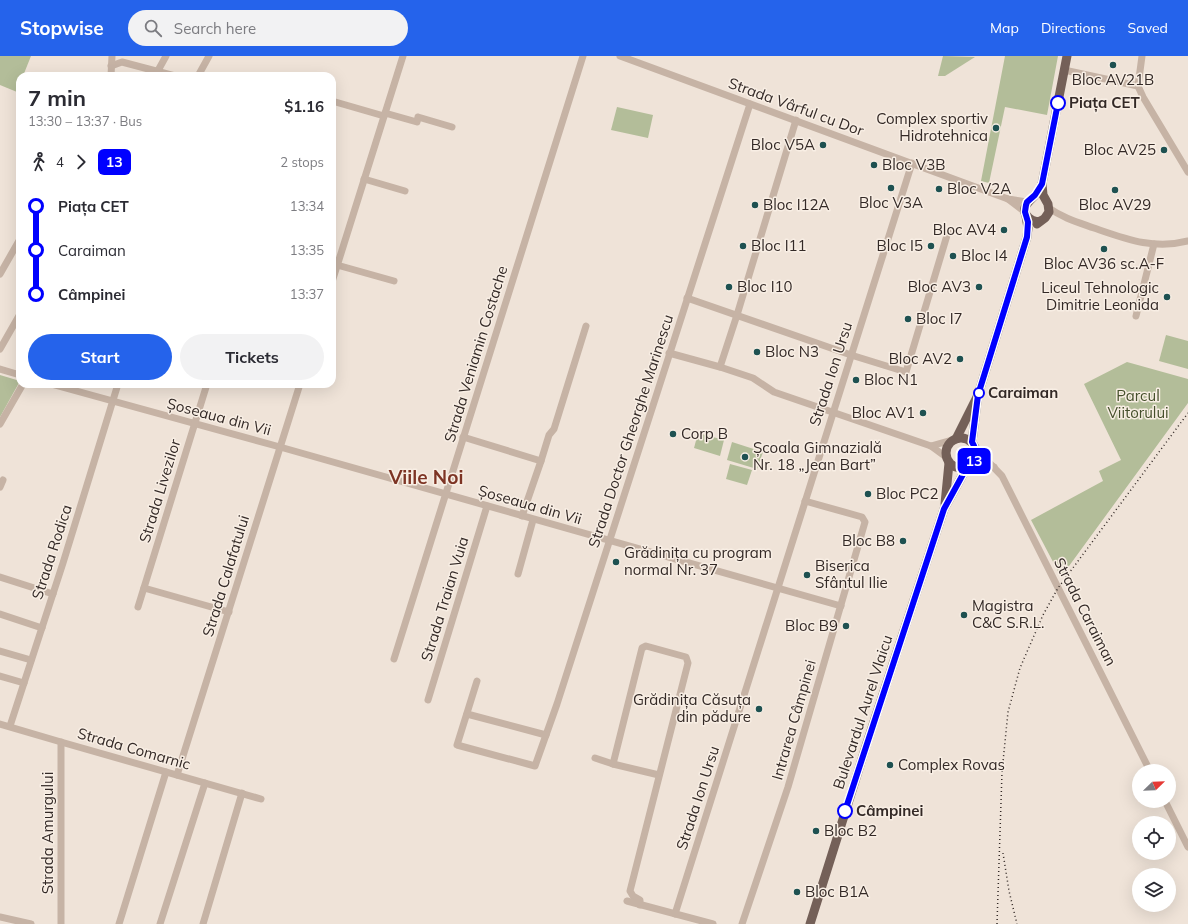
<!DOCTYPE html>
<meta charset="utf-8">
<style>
:root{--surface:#fff;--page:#f2f2f3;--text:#2b2b33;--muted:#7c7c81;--accent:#2563eb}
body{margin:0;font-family:Mulish,sans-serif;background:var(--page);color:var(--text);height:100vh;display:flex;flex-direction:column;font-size:15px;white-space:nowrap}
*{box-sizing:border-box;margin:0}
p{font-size:13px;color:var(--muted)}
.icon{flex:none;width:22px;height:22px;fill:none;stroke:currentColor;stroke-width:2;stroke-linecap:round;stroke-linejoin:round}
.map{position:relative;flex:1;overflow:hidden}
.details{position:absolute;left:16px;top:16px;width:320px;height:316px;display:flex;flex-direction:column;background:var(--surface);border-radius:12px;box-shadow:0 4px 16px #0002}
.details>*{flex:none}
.badge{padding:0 8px;border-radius:6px;font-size:14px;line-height:26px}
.needle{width:26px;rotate:67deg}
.fabs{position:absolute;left:1132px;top:708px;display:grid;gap:8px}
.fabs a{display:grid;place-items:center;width:44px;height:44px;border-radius:50%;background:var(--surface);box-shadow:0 4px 16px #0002;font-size:20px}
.map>.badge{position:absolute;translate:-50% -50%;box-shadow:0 0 0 2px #fff}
.legs{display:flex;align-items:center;gap:6px;height:44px;padding:0 12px;font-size:13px}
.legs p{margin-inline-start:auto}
.summary{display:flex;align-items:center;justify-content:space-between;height:68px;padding:0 12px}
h1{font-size:22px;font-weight:700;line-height:30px}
.button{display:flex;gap:8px;margin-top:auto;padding:8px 12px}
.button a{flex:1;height:46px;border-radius:24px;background:var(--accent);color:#fff;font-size:16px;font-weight:700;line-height:46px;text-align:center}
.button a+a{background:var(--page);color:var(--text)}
ul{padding:0 12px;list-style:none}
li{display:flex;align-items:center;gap:14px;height:44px;font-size:15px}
li i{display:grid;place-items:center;width:6px;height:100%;margin:0 5px;background:currentColor}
li i::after{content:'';width:10px;height:10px;margin:-5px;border:3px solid;border-radius:50%;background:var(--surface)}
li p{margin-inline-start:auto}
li:first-child i{background:linear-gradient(#0000 50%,currentColor 0)}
li:last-child i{background:linear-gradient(currentColor 50%,#0000 0)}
header{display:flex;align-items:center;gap:24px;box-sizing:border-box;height:56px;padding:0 20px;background:var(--accent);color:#fff}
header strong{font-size:19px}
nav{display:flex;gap:22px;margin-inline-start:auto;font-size:14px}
.search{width:280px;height:36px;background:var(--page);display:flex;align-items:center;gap:10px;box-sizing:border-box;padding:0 14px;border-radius:22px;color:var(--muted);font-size:15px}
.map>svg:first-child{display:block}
.green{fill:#b3bd99}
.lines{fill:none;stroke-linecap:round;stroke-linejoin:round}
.minor{stroke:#c6b3a5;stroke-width:7}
.major{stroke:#746058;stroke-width:9}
.rail{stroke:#332926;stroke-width:1.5;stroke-dasharray:1 3;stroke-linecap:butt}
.line-1-casing{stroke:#fff;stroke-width:9}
.line-1{stroke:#00f;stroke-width:6}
.poi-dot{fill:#1e5151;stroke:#f8eee4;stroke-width:1.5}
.stop-1-dot{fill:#fff;stroke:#00f;stroke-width:2}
.labels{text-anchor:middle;stroke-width:3;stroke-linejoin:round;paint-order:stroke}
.poi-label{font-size:15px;fill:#332926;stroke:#f8eee4;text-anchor:start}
.stop-label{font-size:15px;font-weight:bold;fill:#332926;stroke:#f8eee4;text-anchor:start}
.street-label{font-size:15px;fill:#332926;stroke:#f8eee4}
.park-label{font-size:15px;fill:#444f2b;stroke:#f8eee4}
.district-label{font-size:19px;font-weight:bold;fill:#7d3424;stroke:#f8eee4}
</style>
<header>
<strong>Stopwise</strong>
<div class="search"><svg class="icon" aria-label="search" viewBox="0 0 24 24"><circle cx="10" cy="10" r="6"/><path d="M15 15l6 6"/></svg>Search here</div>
<nav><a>Map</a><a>Directions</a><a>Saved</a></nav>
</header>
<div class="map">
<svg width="1188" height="868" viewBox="0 0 1188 868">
<rect width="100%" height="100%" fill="#efe3d8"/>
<!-- green -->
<g class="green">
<polygon points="0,0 31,0 23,20 20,20 20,29 17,36 0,29"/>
<polygon points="943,0 975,1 945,20 938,20"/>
<polygon points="1005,0 1058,0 1047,59 1005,51 989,127 981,125"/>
<polygon points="617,51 653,59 648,82 611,74"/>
<polygon points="1166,279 1188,285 1188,313 1159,305"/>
<polygon points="1127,306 1188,323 1188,347 1061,521 1031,464 1103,425 1099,415 1121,404 1084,328"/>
<polygon points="0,319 20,325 0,361"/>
<polygon points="698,377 724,384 720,400 694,392"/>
<polygon points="732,386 763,396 757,413 727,404"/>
<polygon points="730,408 752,414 747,429 726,423"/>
</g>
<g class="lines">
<!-- minor -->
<g class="minor">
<polyline points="620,0 1008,143 1027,146"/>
<polyline points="1142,0 1138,30 1143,41 1188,116"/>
<polyline points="111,10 122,6 175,20"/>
<polyline points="1064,14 1138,30"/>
<polyline points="111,20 112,0"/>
<polyline points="155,20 166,0"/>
<polyline points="198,20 209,0"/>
<polyline points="332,45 384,60"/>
<polyline points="385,57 417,66 418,61 452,71"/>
<polyline points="364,123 405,135"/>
<polyline points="1008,143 1025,156"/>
<path d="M1049,152C1063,162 1077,166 1094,172C1126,183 1154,194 1188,185"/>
<polyline points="337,209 394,225"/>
<polyline points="0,218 20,183"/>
<polyline points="332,226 403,0"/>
<polyline points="687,242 851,299 906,316 948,176"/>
<polyline points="1136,260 1154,188"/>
<polyline points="0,293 20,258"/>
<polyline points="669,297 720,311 753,322 774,336 931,390 946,401"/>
<polyline points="720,311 737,259 796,64"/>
<polyline points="0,313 20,319"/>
<polyline points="51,328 280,391 841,550"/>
<polyline points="0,368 23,328"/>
<polyline points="463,381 541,405"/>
<polyline points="931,390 952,384"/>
<polyline points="975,392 1002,420 1150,715"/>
<polyline points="970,409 980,409 994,411"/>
<polyline points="0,431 3,424"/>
<polyline points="522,460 541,405 549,379 554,373 586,270"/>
<polyline points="518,518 533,464"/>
<polyline points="0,521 53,538"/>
<polyline points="144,532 229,556"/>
<polyline points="138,551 207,328"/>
<polyline points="0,558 42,572"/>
<polyline points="0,595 31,604"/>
<polyline points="394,603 583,0"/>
<polyline points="0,620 24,627"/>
<polyline points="477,625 457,689 535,710 557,648 750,48"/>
<polyline points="428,644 487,450"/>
<polyline points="467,658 546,679"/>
<polyline points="0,668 61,686 261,743"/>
<polyline points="10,670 63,507 118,328"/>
<polyline points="61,686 61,868"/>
<polyline points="595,702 613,708 659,719"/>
<polyline points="613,708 642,592 646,590 686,601 688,607 630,835 633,840 640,844 640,849"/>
<polyline points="177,719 300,328"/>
<polyline points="1165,745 1188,791"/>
<polyline points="627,845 713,868"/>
<polyline points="675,858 912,107"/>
<polyline points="0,861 31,868"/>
<polyline points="119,868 166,716"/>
<polyline points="160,868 205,727"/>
<polyline points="203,868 242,737"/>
<polyline points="742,868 788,731 865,466 862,461 805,445"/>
</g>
<!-- major -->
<g class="major">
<path d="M1040,165C1036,166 1032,165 1029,162C1018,153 1030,145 1035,139C1038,136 1040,132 1042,128L1067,0"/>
<polyline points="1037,168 1045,162 1049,156 1048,148 1043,139 1042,128"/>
<circle cx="961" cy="397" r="15"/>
<polyline points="956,383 978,339 1027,181 1028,172 1026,160"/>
<polyline points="972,386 977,346"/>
<polyline points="945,448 949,407"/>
<polyline points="810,868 867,687 944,453 967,411"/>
</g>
<!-- rail -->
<g class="rail">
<polyline points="1003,797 1009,835 1017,868"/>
<polyline points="997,868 1002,716 1008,656 1020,612 1043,559 1058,532 1188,357"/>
</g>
</g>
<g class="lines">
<!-- line-1 casing -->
<g class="line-1-casing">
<path id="line-1" d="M845,755L944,453L967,411C977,405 978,396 972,386L978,339L1027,181L1028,166L1025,156L1026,149L1027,146L1035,139L1042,128L1058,47"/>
</g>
<!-- line-1 -->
<use href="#line-1" class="line-1"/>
</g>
<!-- markers -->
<g class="poi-dot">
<circle cx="1113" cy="9" r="4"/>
<circle cx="996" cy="72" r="4"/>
<circle cx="823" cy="89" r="4"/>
<circle cx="1164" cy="94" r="4"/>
<circle cx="874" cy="109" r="4"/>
<circle cx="891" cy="132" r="4"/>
<circle cx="939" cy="133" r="4"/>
<circle cx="1115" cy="134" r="4"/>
<circle cx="755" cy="149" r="4"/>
<circle cx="1004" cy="174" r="4"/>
<circle cx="743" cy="190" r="4"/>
<circle cx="931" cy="190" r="4"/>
<circle cx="1104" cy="193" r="4"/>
<circle cx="953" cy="200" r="4"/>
<circle cx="729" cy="231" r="4"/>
<circle cx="979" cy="231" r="4"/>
<circle cx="1167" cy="241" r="4"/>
<circle cx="908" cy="263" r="4"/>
<circle cx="757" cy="296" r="4"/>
<circle cx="960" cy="303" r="4"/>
<circle cx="856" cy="324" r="4"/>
<circle cx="923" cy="357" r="4"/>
<circle cx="673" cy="378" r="4"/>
<circle cx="745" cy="401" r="4"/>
<circle cx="868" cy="438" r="4"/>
<circle cx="903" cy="485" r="4"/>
<circle cx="616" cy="506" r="4"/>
<circle cx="807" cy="519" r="4"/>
<circle cx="964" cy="559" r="4"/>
<circle cx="846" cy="570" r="4"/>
<circle cx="759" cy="653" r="4"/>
<circle cx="890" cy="709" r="4"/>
<circle cx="816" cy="775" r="4"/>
<circle cx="797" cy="836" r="4"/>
</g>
<g class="stop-1-dot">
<circle cx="1058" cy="47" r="7"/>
<circle cx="979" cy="337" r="5"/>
<circle cx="845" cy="755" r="7"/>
</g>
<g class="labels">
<!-- poi labels -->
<g class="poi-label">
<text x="1113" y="29" text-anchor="middle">Bloc AV21B</text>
<text x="988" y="68" text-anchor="end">Complex sportiv<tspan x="988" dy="17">Hidrotehnica</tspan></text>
<text x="815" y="94" text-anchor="end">Bloc V5A</text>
<text x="1156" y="99" text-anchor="end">Bloc AV25</text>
<text x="882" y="114">Bloc V3B</text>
<text x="947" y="138">Bloc V2A</text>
<text x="891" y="152" text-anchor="middle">Bloc V3A</text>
<text x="763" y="154">Bloc I12A</text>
<text x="1115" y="154" text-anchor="middle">Bloc AV29</text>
<text x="996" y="179" text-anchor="end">Bloc AV4</text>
<text x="751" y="195">Bloc I11</text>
<text x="923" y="195" text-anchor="end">Bloc I5</text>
<text x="961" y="205">Bloc I4</text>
<text x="1104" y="213" text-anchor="middle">Bloc AV36 sc.A-F</text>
<text x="737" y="236">Bloc I10</text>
<text x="971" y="236" text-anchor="end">Bloc AV3</text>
<text x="1159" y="237" text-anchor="end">Liceul Tehnologic<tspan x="1159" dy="17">Dimitrie Leonida</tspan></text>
<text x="916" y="268">Bloc I7</text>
<text x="765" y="301">Bloc N3</text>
<text x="952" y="308" text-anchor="end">Bloc AV2</text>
<text x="864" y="329">Bloc N1</text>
<text x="915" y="362" text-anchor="end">Bloc AV1</text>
<text x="681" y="383">Corp B</text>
<text x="753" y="397">Școala Gimnazială<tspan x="753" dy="17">Nr. 18 „Jean Bart”</tspan></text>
<text x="876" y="443">Bloc PC2</text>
<text x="895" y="490" text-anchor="end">Bloc B8</text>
<text x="624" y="502">Grădinița cu program<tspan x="624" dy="17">normal Nr. 37</tspan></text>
<text x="815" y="515">Biserica<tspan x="815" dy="17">Sfântul Ilie</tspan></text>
<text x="972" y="555">Magistra<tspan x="972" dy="17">C&amp;C S.R.L.</tspan></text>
<text x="838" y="575" text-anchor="end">Bloc B9</text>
<text x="751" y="649" text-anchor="end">Grădinița Căsuța<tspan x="751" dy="17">din pădure</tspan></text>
<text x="898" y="714">Complex Rovas</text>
<text x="824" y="780">Bloc B2</text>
<text x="805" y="841">Bloc B1A</text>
</g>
<!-- stop labels -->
<g class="stop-label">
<text x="1069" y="52">Piața CET</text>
<text x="988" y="342">Caraiman</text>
<text x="856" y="760">Câmpinei</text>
</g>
<!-- street labels -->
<g class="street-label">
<text transform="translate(796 51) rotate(20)" y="5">Strada Vârful cu Dor</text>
<text transform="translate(476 298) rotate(-73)" y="5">Strada Veniamin Costache</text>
<text transform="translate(831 318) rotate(-72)" y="5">Strada Ion Ursu</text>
<text transform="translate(219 361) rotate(15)" y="5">Șoseaua din Vii</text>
<text transform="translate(631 375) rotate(-72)" y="5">Strada Doctor Gheorghe Marinescu</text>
<text transform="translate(160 435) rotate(-73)" y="5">Strada Livezilor</text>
<text transform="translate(530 449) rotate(16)" y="5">Șoseaua din Vii</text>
<text transform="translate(52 496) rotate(-72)" y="5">Strada Rodica</text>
<text transform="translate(226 520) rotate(-73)" y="5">Strada Calafatului</text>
<text transform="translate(445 543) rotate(-73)" y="5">Strada Traian Vuia</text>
<text transform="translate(1085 556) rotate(63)" y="5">Strada Caraiman</text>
<text transform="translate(863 656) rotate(-72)" y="5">Bulevardul Aurel Vlaicu</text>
<text transform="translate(794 664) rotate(-74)" y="5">Intrarea Câmpinei</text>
<text transform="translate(134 693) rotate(16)" y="5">Strada Comarnic</text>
<text transform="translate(698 742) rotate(-72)" y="5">Strada Ion Ursu</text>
<text transform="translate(48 777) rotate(-90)" y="5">Strada Amurgului</text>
</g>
<!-- park labels -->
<g class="park-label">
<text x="1138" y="345">Parcul<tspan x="1138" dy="17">Viitorului</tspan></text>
</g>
<!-- district labels -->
<g class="district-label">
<text x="426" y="428">Viile Noi</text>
</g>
</g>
</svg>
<div class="fabs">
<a><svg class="needle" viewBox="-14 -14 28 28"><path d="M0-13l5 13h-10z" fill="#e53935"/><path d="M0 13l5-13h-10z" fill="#7c7c81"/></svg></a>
<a><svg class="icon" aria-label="locate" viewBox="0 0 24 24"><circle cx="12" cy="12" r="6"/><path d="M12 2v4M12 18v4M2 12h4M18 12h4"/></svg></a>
<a><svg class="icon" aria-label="layers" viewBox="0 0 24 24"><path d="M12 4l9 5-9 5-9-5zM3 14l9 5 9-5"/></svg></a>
</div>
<b class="badge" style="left:974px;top:405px;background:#00f;color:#fff">13</b>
<section class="details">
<div class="summary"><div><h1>7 min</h1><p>13:30 – 13:37 · Bus</p></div><b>$1.16</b></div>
<div class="legs"><svg class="icon" aria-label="walk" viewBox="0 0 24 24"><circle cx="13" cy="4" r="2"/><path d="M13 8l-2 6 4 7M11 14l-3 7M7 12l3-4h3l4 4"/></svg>4<svg class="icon" aria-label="forward" viewBox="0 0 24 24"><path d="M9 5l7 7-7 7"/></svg><b class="badge" style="background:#00f;color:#fff">13</b><p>2 stops</p></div>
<ul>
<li><i style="color:#00f"></i><b>Piața CET</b><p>13:34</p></li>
<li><i style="color:#00f"></i><span>Caraiman</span><p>13:35</p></li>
<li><i style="color:#00f"></i><b>Câmpinei</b><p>13:37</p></li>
</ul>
<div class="button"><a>Start</a><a>Tickets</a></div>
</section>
</div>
